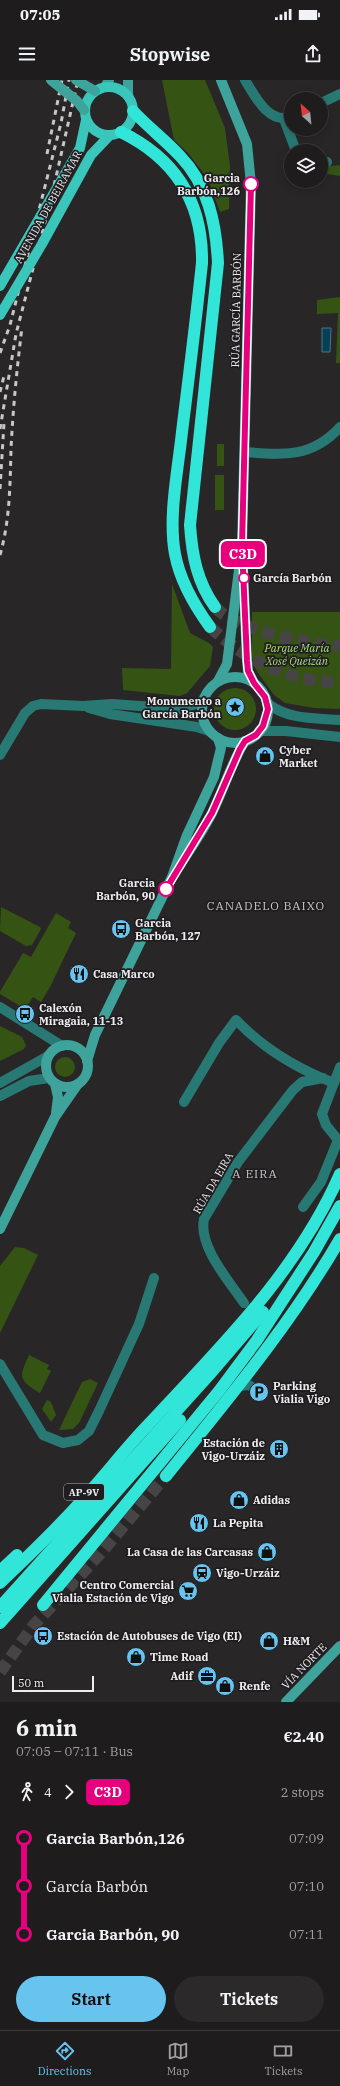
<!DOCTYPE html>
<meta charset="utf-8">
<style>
:root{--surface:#1f1c1e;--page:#2c292b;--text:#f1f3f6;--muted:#a1a1a4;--line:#3c3a3c;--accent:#66c4ef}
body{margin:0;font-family:"IBM Plex Serif",serif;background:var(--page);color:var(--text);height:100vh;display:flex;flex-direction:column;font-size:15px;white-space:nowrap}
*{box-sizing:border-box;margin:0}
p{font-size:13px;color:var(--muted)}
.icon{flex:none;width:22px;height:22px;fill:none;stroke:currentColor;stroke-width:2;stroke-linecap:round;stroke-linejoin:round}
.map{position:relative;height:1622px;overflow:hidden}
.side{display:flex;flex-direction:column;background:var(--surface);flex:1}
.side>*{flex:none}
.badge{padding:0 8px;border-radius:6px;font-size:14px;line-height:26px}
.needle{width:26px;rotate:333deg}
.controls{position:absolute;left:284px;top:12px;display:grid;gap:8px}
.controls a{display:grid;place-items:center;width:44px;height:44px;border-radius:50%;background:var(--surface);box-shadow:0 2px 10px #0003,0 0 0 1px var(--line);font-size:20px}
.scale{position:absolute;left:12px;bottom:10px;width:82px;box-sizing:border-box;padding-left:4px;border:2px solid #eeecee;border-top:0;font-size:11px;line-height:14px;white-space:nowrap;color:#eeecee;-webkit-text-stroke:3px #1f1d1f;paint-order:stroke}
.map>.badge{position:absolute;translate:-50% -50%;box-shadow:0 0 0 2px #fff}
.legs{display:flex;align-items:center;gap:6px;height:44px;padding:0 16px;font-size:13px}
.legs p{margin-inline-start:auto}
.summary{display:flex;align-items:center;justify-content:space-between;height:68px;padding:0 16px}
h1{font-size:22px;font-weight:800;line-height:30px}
.button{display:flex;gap:8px;margin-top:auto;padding:8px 16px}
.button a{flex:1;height:46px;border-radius:24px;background:var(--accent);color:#111;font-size:16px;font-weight:800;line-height:46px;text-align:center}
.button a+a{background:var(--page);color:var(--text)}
ul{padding:0 16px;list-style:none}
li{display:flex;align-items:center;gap:14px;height:48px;font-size:15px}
li i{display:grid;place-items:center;width:6px;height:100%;margin:0 5px;background:currentColor}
li i::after{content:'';width:10px;height:10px;margin:-5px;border:3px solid;border-radius:50%;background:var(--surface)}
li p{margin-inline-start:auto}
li:first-child i{background:linear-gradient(#0000 50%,currentColor 0)}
li:last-child i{background:linear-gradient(currentColor 50%,#0000 0)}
.status{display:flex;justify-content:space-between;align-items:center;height:28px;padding:0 20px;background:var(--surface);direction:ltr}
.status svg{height:11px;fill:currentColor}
header{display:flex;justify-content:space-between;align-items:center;height:52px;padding:0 16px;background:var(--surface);font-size:18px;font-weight:800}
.tabs{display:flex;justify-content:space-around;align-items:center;height:56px;border-top:1px solid var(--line);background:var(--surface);font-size:11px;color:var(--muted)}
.tabs a{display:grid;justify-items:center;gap:2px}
.tabs .on{color:var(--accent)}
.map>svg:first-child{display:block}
.green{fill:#355414}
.water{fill:#054057;stroke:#4b7484}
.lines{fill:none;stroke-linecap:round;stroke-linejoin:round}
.highway-tunnel{stroke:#474446;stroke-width:12;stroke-dasharray:12 6;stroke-linecap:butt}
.street{stroke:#287973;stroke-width:10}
.secondary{stroke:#3ea39b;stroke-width:10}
.primary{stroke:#3bc6bc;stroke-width:10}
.highway{stroke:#31e6d9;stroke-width:12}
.rail{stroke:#c8c6c8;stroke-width:3;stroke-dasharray:5 5;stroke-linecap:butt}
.secondary-bridge{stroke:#3ea39b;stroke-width:10}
.primary-bridge{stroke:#3bc6bc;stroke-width:10}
.line-1-casing{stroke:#fff;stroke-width:9}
.line-1{stroke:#e6007e;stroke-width:6}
.stop-1-dot{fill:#fff;stroke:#e6007e;stroke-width:2}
.labels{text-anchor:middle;stroke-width:3.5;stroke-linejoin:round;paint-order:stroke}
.shield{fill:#1f1d1f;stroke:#b0aeb0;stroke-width:1}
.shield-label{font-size:10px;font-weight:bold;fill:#eeecee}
.stop-label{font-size:11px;font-weight:bold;fill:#eeecee;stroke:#1f1d1f;text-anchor:end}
.street-label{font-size:11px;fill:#eeecee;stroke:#1f1d1f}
.park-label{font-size:11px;font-style:italic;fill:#a8de7a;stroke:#1f1d1f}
.poi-label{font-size:11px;font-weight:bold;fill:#eeecee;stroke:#1f1d1f;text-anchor:start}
.neighbourhood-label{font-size:12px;letter-spacing:1px;fill:#c4c0c3;stroke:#1f1d1f}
</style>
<div class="status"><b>07:05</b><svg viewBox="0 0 49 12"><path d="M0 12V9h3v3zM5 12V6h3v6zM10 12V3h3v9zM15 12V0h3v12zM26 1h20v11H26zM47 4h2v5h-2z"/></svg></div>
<header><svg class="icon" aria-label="menu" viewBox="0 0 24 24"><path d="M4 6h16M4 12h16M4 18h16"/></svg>Stopwise<svg class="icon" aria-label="share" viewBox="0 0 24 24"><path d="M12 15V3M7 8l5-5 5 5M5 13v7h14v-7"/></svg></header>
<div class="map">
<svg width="340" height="1622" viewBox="0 0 340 1622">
<rect width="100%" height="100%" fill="#292628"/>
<!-- green -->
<g class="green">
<polygon points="162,0 205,0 225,48 230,86 229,129 220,132 208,99 188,73 174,60"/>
<polygon points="340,85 340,96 321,93 321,87"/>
<polygon points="340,217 340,283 336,283 338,233 317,234 317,220"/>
<rect x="217" y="364" width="7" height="22"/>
<rect x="215" y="395" width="9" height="35"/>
<polygon points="172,504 190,553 209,563 213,567 210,586 187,613 180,616 123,610 122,588 171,589"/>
<polygon points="252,532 340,532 340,629 314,628 285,623 274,615 258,593 254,586 252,577"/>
<circle cx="235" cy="629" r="21"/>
<polygon points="1,827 40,847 41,849 32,865 26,866 0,851"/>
<polygon points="56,833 71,842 68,848 76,853 50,907 41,922 33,917 25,929 0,914 0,912 23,873 31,877"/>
<polygon points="0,946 22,957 26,965 24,969 0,981"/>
<circle cx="65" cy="987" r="10"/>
<polygon points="15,1167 24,1168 38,1175 0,1253 0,1186"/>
<path d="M29,1275L49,1285L47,1289L51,1291L40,1313C18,1300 19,1297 29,1275Z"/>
<polygon points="90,1299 98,1303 79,1343 73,1349 59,1350 82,1302"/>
<polygon points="47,1320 51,1322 56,1335 51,1342 42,1329"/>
</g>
<!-- water -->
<polygon class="water" points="322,248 331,248 330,272 322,272"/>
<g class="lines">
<!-- highway-tunnel -->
<g class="highway-tunnel">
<path d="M215,527C233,549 311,565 340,566"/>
<path d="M210,547C250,583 286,600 340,603"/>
<polyline points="0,1592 33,1546 99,1475 166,1396"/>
</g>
<!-- street -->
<g class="street">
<path d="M245,0C255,16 268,44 291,37"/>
<polyline points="321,23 340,14"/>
<polyline points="284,39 296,71"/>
<polyline points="321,83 327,82"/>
<path d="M245,372C283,375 312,378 340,347"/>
<path d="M267,623C288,640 314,638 340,640"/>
<polyline points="89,628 110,634 197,647 209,651"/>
<polyline points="259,651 286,651 340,657"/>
<polyline points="0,675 25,633 33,626 41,624 83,626 112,624 182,629 203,621"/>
<polyline points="0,927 62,966"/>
<polyline points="0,1003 48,976"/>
<polyline points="0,1016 29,1001 49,998"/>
<path d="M184,1022L219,963L236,940C263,968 298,989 334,1003"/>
<polyline points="303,1127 321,1102 338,1060 326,1045 322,1034 340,987"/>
<path d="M244,1223C229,1201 198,1166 204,1139L238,1082L293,1010L302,1002L323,998"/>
<polyline points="0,1284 43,1355 63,1363 78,1360 89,1351 99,1331 139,1244 154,1198"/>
<polyline points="239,1306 249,1305 259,1312"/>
</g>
<!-- secondary -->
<g class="secondary">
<polyline points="221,0 247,64 251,104 242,466 247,581 248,591 254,603"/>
<polyline points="105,7 109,0"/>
<polyline points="128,16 128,0"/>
<circle cx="235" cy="630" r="33"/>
<polyline points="218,601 227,584 239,490"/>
<path d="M180,785C191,768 203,751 212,733C224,709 231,683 245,661"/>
<circle cx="67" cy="986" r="21"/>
<polyline points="87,981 95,955 172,797 187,755 214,697 221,668 218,658"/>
<polyline points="55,1004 58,1017 56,1033"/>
<polyline points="0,1149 55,1037 78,1004"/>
<polyline points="286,1622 340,1566"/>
</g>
<!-- primary -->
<circle class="primary" cx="109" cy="31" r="24"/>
<!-- highway -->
<g class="highway">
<path d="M133,31C148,47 165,60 180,76C208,105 216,143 218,183L190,445C192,475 197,502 215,527"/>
<path d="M121,52C176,79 203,122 202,183C196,240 189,296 182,352C178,390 168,437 175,474C180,501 194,525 210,547"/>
<path d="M166,1396C227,1320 291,1244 340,1159"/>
<polyline points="0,1491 17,1475"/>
<path d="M0,1503C28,1476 60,1446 85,1417C106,1394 125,1369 147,1346C219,1268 297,1193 340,1094"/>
<polyline points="43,1525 219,1311 257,1260 314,1172 340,1126"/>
<polyline points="0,1527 209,1295 263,1232"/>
<polyline points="0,1543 180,1340"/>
</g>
<!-- rail -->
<g class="rail">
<polyline points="47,74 62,0"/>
<polyline points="0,234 17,202"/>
<polyline points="0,273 10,245 61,43 69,0"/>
<polyline points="0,312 4,296"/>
<polyline points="0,349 16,254 51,119 78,0"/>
<polyline points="0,409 4,343"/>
<path d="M0,475C10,440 10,405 11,369C13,328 17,288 22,247"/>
</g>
<!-- secondary-bridge -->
<g class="secondary-bridge">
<polyline points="51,0 77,21 84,30"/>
<polyline points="76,0 95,11"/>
</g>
<!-- primary-bridge -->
<g class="primary-bridge">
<polyline points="0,206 80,68 86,40"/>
<polyline points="0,235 42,164 91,75 110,55"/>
</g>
</g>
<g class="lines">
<!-- line-1 casing -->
<g class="line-1-casing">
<polyline id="line-1" points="166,809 212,733 240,669 245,661 256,655 263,646 268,629 265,617 254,603 248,591 247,581 242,466 251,104"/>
</g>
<!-- line-1 -->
<use href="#line-1" class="line-1"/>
</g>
<!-- icons -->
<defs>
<g id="sight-disc" transform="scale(1)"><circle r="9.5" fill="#66c4ef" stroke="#1f1d1f"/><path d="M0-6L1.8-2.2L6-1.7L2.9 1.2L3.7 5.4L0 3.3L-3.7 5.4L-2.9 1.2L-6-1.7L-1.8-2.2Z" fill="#111"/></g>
<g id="shop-disc" transform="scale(1)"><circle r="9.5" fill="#66c4ef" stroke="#1f1d1f"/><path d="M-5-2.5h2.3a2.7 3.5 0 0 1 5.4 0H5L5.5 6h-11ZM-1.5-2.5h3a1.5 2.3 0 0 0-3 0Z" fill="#111"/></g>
<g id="bus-disc" transform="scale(1)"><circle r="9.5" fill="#66c4ef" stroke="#1f1d1f"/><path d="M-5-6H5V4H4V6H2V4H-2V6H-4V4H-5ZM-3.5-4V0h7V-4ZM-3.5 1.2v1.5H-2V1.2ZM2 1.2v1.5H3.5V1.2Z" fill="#111"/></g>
<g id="restaurant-disc" transform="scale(1)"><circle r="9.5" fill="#66c4ef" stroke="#1f1d1f"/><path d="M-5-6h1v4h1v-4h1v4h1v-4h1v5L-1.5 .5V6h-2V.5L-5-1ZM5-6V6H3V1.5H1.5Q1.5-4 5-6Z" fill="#111"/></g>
<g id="parking-disc" transform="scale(1)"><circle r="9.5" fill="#66c4ef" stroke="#1f1d1f"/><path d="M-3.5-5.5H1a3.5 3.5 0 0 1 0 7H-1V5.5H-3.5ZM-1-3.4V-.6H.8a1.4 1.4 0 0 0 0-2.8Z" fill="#111"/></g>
<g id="building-disc" transform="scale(1)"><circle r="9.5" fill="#66c4ef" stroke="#1f1d1f"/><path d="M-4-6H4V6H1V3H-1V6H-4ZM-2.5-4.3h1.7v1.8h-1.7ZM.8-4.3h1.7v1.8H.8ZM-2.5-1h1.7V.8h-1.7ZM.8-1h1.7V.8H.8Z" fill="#111"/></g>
<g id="station-disc" transform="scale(1)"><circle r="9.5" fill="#66c4ef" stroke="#1f1d1f"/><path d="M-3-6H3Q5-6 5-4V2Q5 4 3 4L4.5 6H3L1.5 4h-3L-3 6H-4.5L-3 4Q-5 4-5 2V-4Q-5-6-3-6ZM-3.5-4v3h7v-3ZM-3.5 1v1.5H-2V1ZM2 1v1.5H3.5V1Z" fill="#111"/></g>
<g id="supermarket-disc" transform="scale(1)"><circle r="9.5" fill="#66c4ef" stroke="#1f1d1f"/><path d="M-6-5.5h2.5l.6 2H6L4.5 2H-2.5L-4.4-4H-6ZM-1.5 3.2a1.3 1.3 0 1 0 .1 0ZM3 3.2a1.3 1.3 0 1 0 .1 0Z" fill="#111"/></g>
<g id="office-disc" transform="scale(1)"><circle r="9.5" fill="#66c4ef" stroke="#1f1d1f"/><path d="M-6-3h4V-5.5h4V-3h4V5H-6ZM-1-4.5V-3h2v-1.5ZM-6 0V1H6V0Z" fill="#111"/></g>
</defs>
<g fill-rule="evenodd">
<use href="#sight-disc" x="235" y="627"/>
<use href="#shop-disc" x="265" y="676"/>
<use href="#bus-disc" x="121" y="849"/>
<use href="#restaurant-disc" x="79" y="894"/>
<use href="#bus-disc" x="25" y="934"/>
<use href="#parking-disc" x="259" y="1312"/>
<use href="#building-disc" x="279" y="1369"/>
<use href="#shop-disc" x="239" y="1420"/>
<use href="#restaurant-disc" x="199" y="1443"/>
<use href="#shop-disc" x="267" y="1472"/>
<use href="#station-disc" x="202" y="1493"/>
<use href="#supermarket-disc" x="188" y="1511"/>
<use href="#bus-disc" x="43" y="1556"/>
<use href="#shop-disc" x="269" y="1561"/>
<use href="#shop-disc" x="136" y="1577"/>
<use href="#office-disc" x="207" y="1596"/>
<use href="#shop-disc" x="225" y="1606"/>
</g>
<!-- markers -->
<g class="stop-1-dot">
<circle cx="251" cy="104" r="7"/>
<circle cx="244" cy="498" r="5"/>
<circle cx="166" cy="809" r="7"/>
</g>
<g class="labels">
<!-- shield labels -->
<rect class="shield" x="64" y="1404" width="40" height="16" rx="3"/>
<g class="shield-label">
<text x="84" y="1416">AP-9V</text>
</g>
<!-- stop labels -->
<g class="stop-label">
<text x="240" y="102">Garcia<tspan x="240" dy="13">Barbón,126</tspan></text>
<text x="253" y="502" text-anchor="start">García Barbón</text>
<text x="155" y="807">Garcia<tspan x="155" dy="13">Barbón, 90</tspan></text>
</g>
<!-- street labels -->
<g class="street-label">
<text transform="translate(48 127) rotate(-61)" y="4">AVENIDA DE BEIRAMAR</text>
<text transform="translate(236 230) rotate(-89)" y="4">RÚA GARCÍA BARBÓN</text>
<text transform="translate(213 1103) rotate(-60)" y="4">RÚA DA EIRA</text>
<text transform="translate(304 1586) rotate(-46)" y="4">VÍA NORTE</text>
</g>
<!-- park labels -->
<g class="park-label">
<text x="297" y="572">Parque María<tspan x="297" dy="13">Xosé Queizán</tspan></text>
</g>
<!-- poi labels -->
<g class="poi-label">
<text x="221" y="625" text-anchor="end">Monumento a<tspan x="221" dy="13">García Barbón</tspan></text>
<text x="279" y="674">Cyber<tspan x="279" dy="13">Market</tspan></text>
<text x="135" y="847">Garcia<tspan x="135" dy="13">Barbón, 127</tspan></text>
<text x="93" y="898">Casa Marco</text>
<text x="39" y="932">Calexón<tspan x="39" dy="13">Miragaia, 11-13</tspan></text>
<text x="273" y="1310">Parking<tspan x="273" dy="13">Vialia Vigo</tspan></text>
<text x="265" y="1367" text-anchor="end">Estación de<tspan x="265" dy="13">Vigo-Urzáiz</tspan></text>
<text x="253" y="1424">Adidas</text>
<text x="213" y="1447">La Pepita</text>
<text x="253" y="1476" text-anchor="end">La Casa de las Carcasas</text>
<text x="216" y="1497">Vigo-Urzáiz</text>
<text x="174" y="1509" text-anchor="end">Centro Comercial<tspan x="174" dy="13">Vialia Estación de Vigo</tspan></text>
<text x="57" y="1560">Estación de Autobuses de Vigo (EI)</text>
<text x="283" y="1565">H&amp;M</text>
<text x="150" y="1581">Time Road</text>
<text x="193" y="1600" text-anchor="end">Adif</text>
<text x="239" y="1610">Renfe</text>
</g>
<!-- neighbourhood labels -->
<g class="neighbourhood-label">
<text x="266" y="830">CANADELO BAIXO</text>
<text x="255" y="1098">A EIRA</text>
</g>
</g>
</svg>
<div class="controls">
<a><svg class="needle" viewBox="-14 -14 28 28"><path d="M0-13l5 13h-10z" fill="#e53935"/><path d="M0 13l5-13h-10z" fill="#a1a1a4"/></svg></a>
<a><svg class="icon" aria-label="layers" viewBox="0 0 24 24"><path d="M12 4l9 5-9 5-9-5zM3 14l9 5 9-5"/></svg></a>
</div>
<div class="scale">50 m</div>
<b class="badge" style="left:243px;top:474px;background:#e6007e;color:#fff">C3D</b>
</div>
<section class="side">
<div class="summary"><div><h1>6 min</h1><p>07:05 – 07:11 · Bus</p></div><b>€2.40</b></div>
<div class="legs"><svg class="icon" aria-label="walk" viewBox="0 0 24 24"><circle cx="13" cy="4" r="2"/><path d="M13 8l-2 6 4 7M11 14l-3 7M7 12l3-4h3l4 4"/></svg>4<svg class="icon" aria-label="forward" viewBox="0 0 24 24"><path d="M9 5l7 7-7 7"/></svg><b class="badge" style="background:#e6007e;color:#fff">C3D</b><p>2 stops</p></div>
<ul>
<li><i style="color:#e6007e"></i><b>Garcia Barbón,126</b><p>07:09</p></li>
<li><i style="color:#e6007e"></i><span>García Barbón</span><p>07:10</p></li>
<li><i style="color:#e6007e"></i><b>Garcia Barbón, 90</b><p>07:11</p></li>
</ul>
<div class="button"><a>Start</a><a>Tickets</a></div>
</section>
<nav class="tabs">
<a class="on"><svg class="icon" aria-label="directions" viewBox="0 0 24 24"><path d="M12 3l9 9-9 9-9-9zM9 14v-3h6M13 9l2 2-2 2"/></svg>Directions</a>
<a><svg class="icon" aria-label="map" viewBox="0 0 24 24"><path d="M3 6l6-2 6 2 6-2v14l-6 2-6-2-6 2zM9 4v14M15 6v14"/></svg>Map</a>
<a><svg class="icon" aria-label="tickets" viewBox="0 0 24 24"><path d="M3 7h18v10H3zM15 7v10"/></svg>Tickets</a>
</nav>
